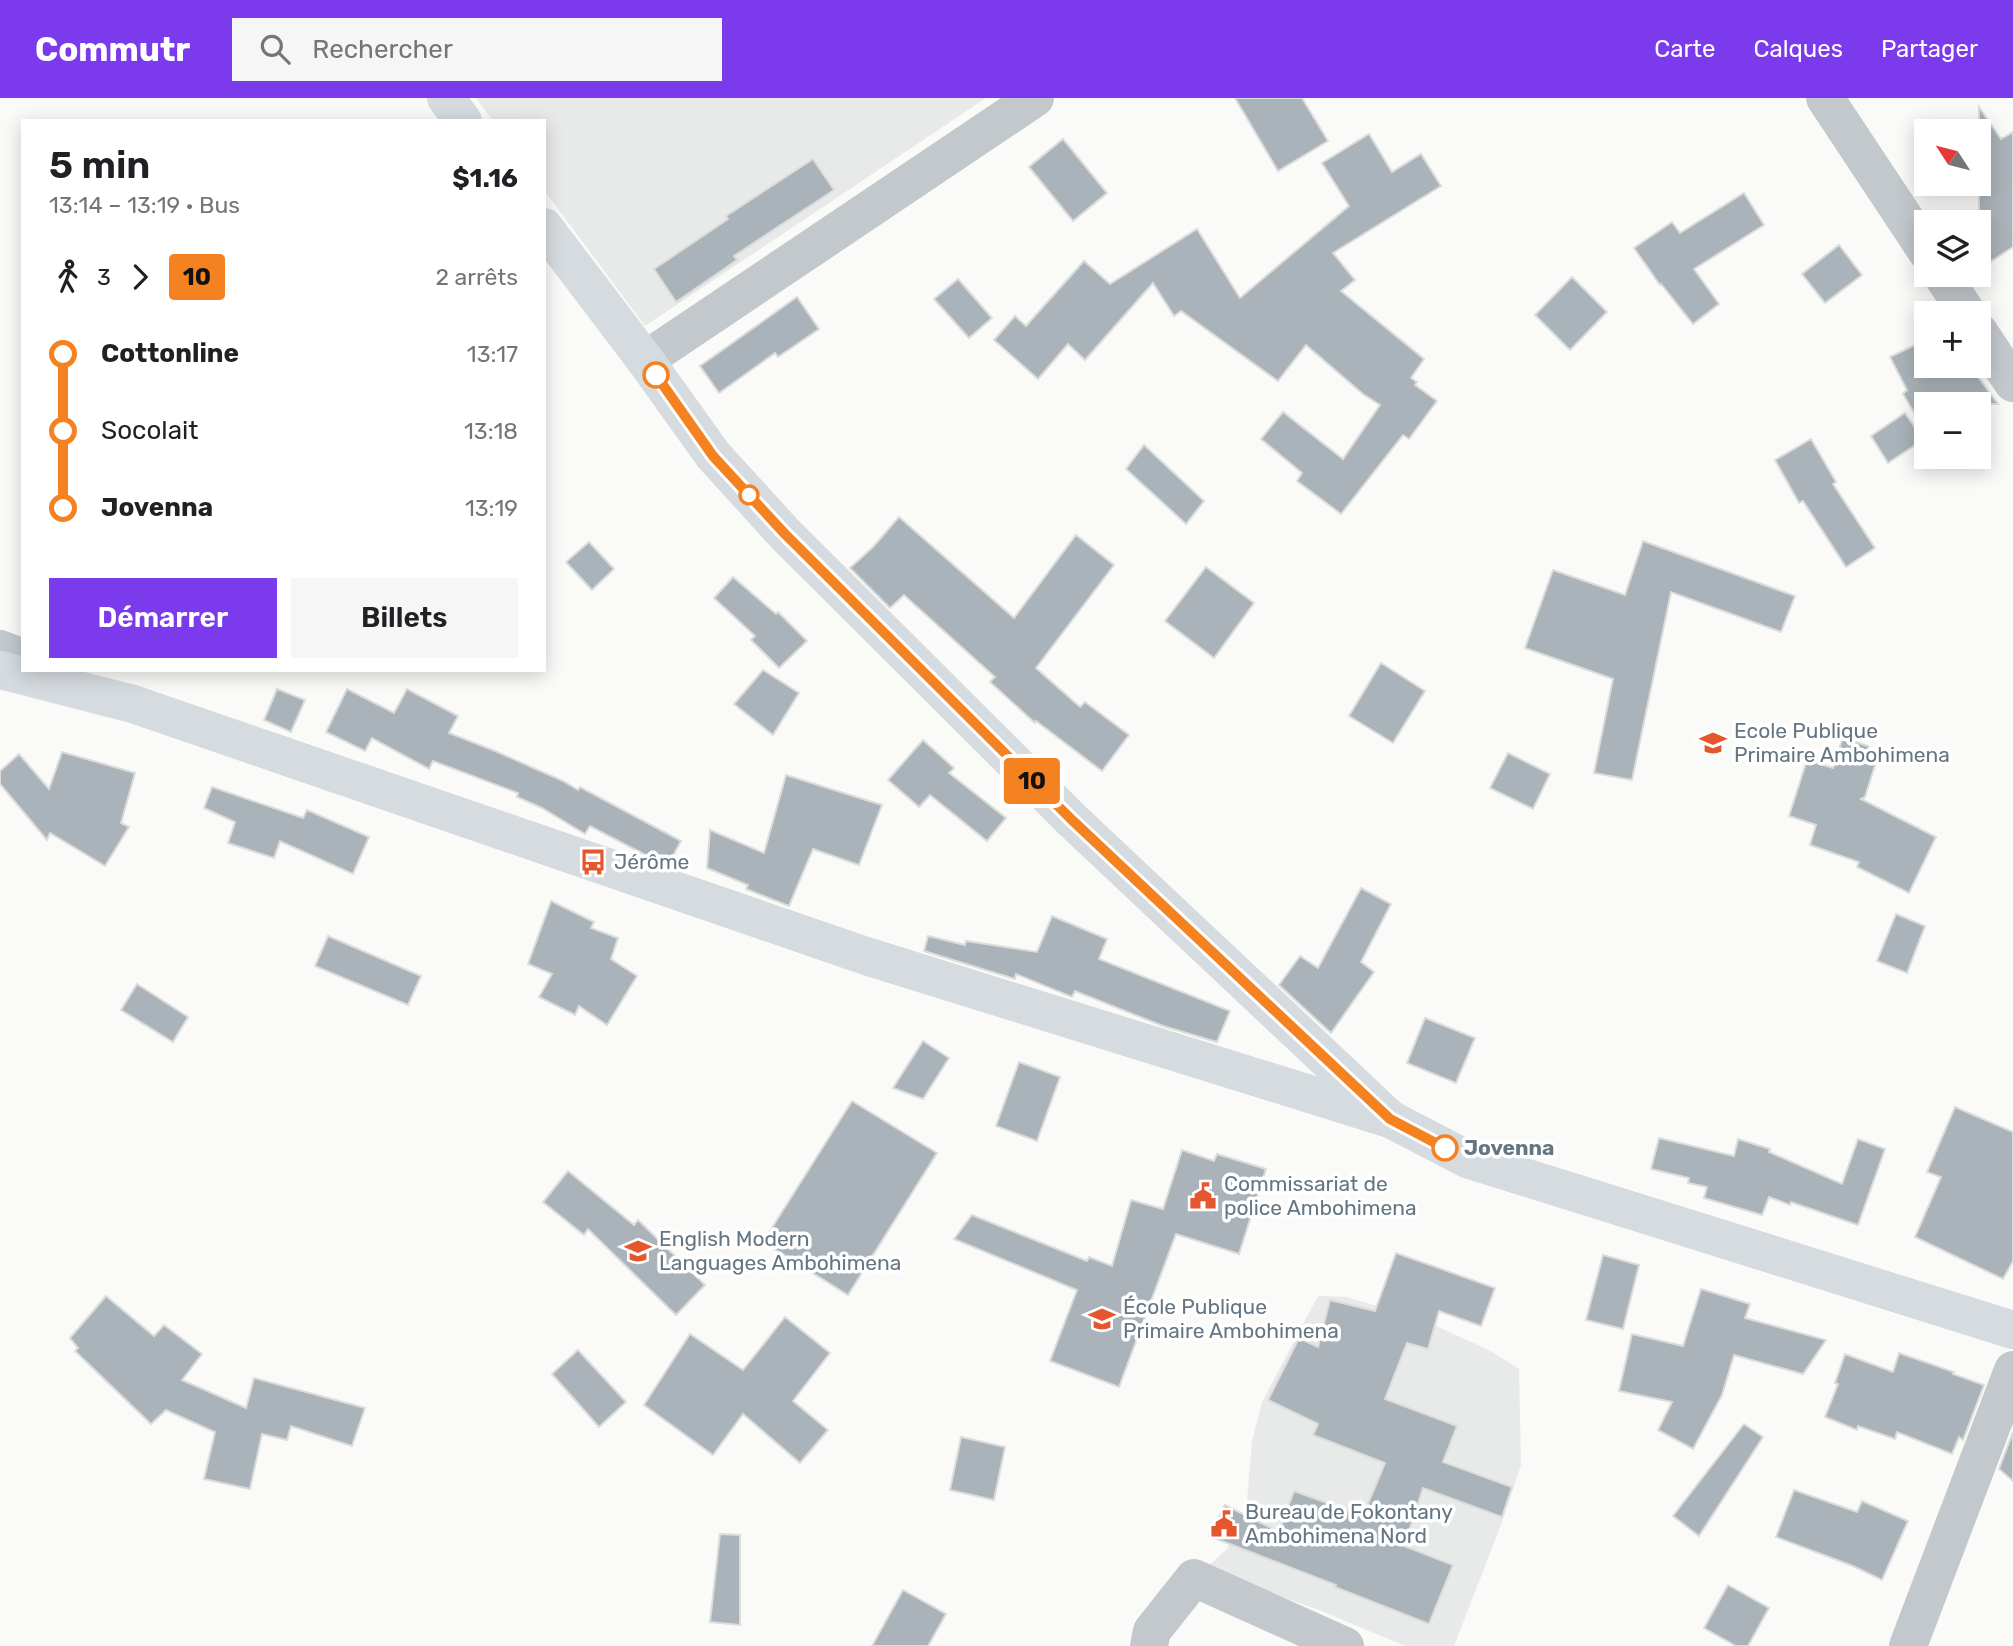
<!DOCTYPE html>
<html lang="fr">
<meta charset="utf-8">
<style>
:root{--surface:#fff;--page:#f6f6f6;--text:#202124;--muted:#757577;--accent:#7c3aed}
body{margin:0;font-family:Rubik,sans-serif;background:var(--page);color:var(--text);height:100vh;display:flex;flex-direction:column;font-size:26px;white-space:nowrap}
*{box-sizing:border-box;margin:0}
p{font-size:23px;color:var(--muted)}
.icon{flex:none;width:38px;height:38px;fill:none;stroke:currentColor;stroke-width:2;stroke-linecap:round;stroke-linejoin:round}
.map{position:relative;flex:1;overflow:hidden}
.drawer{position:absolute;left:21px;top:21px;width:525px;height:553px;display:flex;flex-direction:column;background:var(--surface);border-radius:0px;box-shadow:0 4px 18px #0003}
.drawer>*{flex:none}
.badge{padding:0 14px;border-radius:5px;font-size:24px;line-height:46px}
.needle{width:46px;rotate:306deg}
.tools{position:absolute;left:1914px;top:21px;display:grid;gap:14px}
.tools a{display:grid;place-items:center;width:77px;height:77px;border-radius:0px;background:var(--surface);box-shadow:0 4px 18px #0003;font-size:35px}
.map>.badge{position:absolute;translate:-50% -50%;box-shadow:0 0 0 4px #fff}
.legs{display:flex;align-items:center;gap:10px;height:77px;padding:0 28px;font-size:23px}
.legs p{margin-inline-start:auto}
.summary{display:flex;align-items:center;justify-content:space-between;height:119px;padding:0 28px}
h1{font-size:38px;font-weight:600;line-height:52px}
.action{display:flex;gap:14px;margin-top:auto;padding:14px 28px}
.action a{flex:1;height:80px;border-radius:0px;background:var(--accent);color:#fff;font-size:28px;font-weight:600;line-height:80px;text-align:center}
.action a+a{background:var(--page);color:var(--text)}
ul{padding:0 28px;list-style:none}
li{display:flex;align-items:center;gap:24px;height:77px;font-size:26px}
li i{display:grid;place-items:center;width:10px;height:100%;margin:0 9px;background:currentColor}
li i::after{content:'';width:18px;height:18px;margin:-9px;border:5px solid;border-radius:50%;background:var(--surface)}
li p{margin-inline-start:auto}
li:first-child i{background:linear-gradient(#0000 50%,currentColor 0)}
li:last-child i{background:linear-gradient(currentColor 50%,#0000 0)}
header{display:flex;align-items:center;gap:42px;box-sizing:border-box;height:98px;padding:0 35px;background:var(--accent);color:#fff}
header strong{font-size:33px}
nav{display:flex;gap:38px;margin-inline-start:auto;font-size:24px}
.search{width:490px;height:63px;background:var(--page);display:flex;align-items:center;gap:18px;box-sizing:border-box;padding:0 24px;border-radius:0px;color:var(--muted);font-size:26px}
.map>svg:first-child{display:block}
.built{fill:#e8e9e9}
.building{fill:#aab3b9;stroke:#dcdcda;stroke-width:2}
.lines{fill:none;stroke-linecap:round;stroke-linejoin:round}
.street{stroke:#c3c8cc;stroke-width:38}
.secondary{stroke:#d6dbdf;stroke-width:38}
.primary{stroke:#d6dbdf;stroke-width:38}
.line-1-casing{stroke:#fff;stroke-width:16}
.line-1{stroke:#f58220;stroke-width:10}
.stop-1-dot{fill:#fff;stroke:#f58220;stroke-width:3.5}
.labels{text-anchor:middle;stroke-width:7;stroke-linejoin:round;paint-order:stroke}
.poi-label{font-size:21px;fill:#657683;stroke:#fff;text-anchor:start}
.stop-label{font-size:21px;font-weight:bold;fill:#657683;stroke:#fff;text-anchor:start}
</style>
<header>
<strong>Commutr</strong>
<div class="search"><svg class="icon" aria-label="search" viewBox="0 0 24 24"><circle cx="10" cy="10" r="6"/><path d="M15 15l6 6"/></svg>Rechercher</div>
<nav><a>Carte</a><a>Calques</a><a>Partager</a></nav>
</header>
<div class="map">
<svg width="2013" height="1548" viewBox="0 0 2013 1548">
<rect width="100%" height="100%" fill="#fafaf8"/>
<!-- built -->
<g class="built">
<polygon points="476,0 986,0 645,228 544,92 544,23 493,23"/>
<polygon points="1318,1198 1346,1199 1416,1219 1491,1253 1519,1271 1521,1367 1501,1427 1454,1548 1405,1548 1319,1512 1204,1472 1227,1451 1246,1414 1252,1343 1262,1304"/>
</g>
<!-- building -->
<g class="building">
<polygon points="1235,0 1302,0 1328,43 1278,73"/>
<polygon points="1979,9 2001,41 2013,34 2013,149 1990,164 1979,147"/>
<polygon points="1369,36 1392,74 1421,56 1441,88 1333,155 1355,182 1341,193 1424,261 1411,280 1417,284 1415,287 1437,303 1409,341 1403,337 1341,416 1297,383 1302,375 1261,341 1283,314 1343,361 1380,307 1363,296 1306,247 1278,283 1181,213 1174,218 1153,185 1085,262 1068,246 1038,281 994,242 1015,218 1026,228 1084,163 1110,186 1197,131 1240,200 1349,108 1322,65"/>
<polygon points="1063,41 1107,95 1073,123 1029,69"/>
<polygon points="813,61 834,92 734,158 737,162 676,204 654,171 728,121 726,118"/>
<polygon points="1744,95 1764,127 1694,171 1719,206 1693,226 1661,186 1660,187 1634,150 1672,124 1680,135"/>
<polygon points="1839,147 1862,177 1825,205 1802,176"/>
<polygon points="1572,179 1607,214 1570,252 1535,217"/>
<polygon points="958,181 992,220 969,240 934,201"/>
<polygon points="797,199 819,231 778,259 775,255 719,295 700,268"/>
<polygon points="1919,245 1927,261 1927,268 1970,268 1998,306 1927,306 1927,319 1920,324 1903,296 1907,292 1890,259"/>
<polygon points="1905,315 1923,342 1888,365 1871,338"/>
<polygon points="1811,341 1836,384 1833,386 1875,450 1846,469 1803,403 1799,405 1775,362"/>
<polygon points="1144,347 1204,403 1186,426 1126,371"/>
<polygon points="899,419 1014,520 1076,437 1114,467 1036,570 1080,609 1085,604 1129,637 1102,673 1036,623 1035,625 990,584 995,579 904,497 890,510 850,470 873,449"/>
<polygon points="1643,443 1795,498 1781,534 1671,494 1632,682 1594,675 1613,581 1525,550 1553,472 1625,497"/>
<polygon points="589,444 614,471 592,492 566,464"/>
<polygon points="1206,469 1254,505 1214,560 1165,523"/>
<polygon points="733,479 776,516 778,514 807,543 779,570 751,542 755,538 714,500"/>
<polygon points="1381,565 1425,593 1393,645 1349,618"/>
<polygon points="763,572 799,595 773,637 734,606"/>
<polygon points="277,591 305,602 291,634 264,622"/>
<polygon points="347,591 394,615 407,591 458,618 449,635 495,653 563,683 578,692 580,689 681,743 668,767 657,763 590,728 585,736 542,710 517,699 518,695 433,663 429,671 372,640 365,653 326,634"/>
<polygon points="1843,639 1868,648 1877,661 1865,699 1861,701 1936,739 1909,795 1857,769 1859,764 1810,747 1816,727 1789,718 1807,662 1833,670"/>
<polygon points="923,642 954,670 949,675 1006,720 987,743 930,697 919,709 888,682"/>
<polygon points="62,654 135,675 121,725 129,729 105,768 50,735 47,742 0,686 0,673 19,656 49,691"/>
<polygon points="1508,655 1550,676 1533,711 1490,690"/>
<polygon points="786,677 882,707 859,767 813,751 789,808 746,791 748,787 707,770 710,732 764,755"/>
<polygon points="212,689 303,720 307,712 369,739 353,776 280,743 274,760 228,745 235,724 204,710"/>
<polygon points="1361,790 1391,806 1361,864 1374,874 1331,935 1279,887 1300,858 1318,870"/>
<polygon points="551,803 594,824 591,830 618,840 611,861 637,878 607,927 579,908 575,917 539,899 552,876 528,866"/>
<polygon points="1896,816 1925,828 1907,875 1877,863"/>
<polygon points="1052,818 1107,841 1099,861 1230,913 1217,944 1163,928 1075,893 1072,899 1016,876 1015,881 924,853 928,838 965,847 966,843 1037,854"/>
<polygon points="328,838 421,878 408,907 315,868"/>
<polygon points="137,886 188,919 173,944 121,912"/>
<polygon points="1425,920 1475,940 1456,985 1407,965"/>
<polygon points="923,943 949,960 923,1001 893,990"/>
<polygon points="1019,964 1060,979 1037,1043 996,1028"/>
<polygon points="852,1003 937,1055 848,1197 763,1144"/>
<polygon points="1955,1009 2013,1034 2013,1163 2003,1181 1915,1139 1941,1079 1927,1074"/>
<polygon points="1659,1040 1734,1058 1738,1041 1770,1051 1769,1054 1842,1086 1858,1041 1885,1051 1858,1127 1791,1104 1790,1107 1769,1099 1762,1117 1704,1100 1707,1089 1688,1085 1689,1080 1651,1071"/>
<polygon points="1182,1052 1214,1063 1217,1056 1266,1071 1239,1156 1176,1136 1119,1289 1050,1263 1077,1192 954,1141 972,1117 1087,1163 1089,1159 1112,1168 1131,1102 1163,1111"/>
<polygon points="568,1073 634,1127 638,1122 705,1187 676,1217 588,1131 584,1137 543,1104"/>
<polygon points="1396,1155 1495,1190 1481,1228 1439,1213 1428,1251 1407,1245 1385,1301 1457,1328 1443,1364 1512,1389 1502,1419 1423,1390 1404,1448 1453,1467 1429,1526 1335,1489 1336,1487 1209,1438 1225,1407 1279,1434 1294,1393 1363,1418 1385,1365 1313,1337 1318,1326 1268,1302 1299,1240 1318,1249 1330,1202 1375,1213"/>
<polygon points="1603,1157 1639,1167 1623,1231 1586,1222"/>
<polygon points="1701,1191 1750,1206 1745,1220 1826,1242 1803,1276 1734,1257 1722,1297 1693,1351 1658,1332 1672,1304 1619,1293 1632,1236 1683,1248"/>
<polygon points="106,1198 154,1238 164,1227 202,1256 182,1282 246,1310 254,1280 365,1310 352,1348 291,1328 287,1342 262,1336 250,1391 204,1381 215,1334 166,1312 151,1326 75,1253 78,1250 70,1240"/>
<polygon points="785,1219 830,1255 793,1303 828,1332 800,1365 743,1316 713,1357 644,1307 690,1236 743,1272"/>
<polygon points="578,1252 626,1304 599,1329 552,1276"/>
<polygon points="1899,1255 1954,1274 1953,1276 1984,1287 1963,1342 1959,1339 1952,1356 1897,1334 1895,1341 1858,1328 1857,1332 1825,1319 1838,1286 1835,1285 1845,1256 1893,1274"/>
<polygon points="1744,1326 1763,1339 1699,1438 1673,1418"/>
<polygon points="2013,1334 2013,1383 1999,1371"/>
<polygon points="961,1339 1005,1349 994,1402 950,1392"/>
<polygon points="1794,1392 1857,1414 1862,1403 1908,1423 1882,1482 1853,1468 1776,1439"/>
<polygon points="720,1436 740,1437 740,1527 710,1524"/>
<polygon points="1728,1487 1769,1510 1748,1548 1736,1548 1704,1530"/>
<polygon points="903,1492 946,1516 928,1548 872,1548"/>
</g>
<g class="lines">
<!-- street -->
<g class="street">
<polyline points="1825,0 1927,154"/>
<polyline points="1942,177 1967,215"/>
<polyline points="1979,234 2013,285"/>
<polyline points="645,262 1035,0"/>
<polyline points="0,551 23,560"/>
<polyline points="1149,1548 1152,1533 1194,1480 1345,1548"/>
<polyline points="1908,1548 2013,1272"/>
</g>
<!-- secondary -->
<polyline class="secondary" points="0,572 133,606 866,858 1390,1021"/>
<!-- primary -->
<g class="primary">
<polyline points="446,0 463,23"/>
<polyline points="544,129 645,262 713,357 785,436 1072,722 1390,1021 1467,1061 2013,1232"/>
</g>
</g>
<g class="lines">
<!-- line-1 casing -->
<g class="line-1-casing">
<polyline id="line-1" points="656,277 713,358 785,436 1072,722 1390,1021 1445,1050"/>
</g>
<!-- line-1 -->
<use href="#line-1" class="line-1"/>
</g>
<!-- icons -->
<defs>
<g id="school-bare" transform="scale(2.1)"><path d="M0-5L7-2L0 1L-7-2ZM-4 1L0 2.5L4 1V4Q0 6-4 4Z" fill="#e4572e" stroke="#fff" stroke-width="2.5" paint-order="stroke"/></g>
<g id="bus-bare" transform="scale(2.1)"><path d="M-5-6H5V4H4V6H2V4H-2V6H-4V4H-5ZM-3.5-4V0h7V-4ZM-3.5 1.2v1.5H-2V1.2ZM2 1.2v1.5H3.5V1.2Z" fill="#e4572e" stroke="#fff" stroke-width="2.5" paint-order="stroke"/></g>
<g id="civic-bare" transform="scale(2.1)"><path d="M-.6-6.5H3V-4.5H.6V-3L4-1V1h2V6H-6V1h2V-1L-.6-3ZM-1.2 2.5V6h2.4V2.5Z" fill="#e4572e" stroke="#fff" stroke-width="2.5" paint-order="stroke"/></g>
</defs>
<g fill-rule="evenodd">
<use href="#school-bare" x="1713" y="645"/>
<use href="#bus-bare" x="593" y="764"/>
<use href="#civic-bare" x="1203" y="1098"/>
<use href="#school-bare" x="638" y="1153"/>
<use href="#school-bare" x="1102" y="1221"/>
<use href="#civic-bare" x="1224" y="1426"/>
</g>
<!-- markers -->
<g class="stop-1-dot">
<circle cx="656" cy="277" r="12"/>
<circle cx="749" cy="397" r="9"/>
<circle cx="1445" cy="1050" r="12"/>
</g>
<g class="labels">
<!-- poi labels -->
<g class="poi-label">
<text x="1734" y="640">Ecole Publique<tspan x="1734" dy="24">Primaire Ambohimena</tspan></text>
<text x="614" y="771">Jérôme</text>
<text x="1224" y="1093">Commissariat de<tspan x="1224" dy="24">police Ambohimena</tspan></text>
<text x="659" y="1148">English Modern<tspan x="659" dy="24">Languages Ambohimena</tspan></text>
<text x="1123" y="1216">École Publique<tspan x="1123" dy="24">Primaire Ambohimena</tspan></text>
<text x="1245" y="1421">Bureau de Fokontany<tspan x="1245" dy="24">Ambohimena Nord</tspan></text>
</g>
<!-- stop labels -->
<g class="stop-label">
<text x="1464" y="1057">Jovenna</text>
</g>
</g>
</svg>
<div class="tools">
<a><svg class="needle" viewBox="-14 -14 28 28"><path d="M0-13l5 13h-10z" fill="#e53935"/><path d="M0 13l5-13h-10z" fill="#757577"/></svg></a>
<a><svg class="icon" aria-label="layers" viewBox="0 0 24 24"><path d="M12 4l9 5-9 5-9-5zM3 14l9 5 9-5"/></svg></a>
<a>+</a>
<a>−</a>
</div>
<b class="badge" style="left:1032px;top:683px;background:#f58220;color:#111">10</b>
<section class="drawer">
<div class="summary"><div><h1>5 min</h1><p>13:14 – 13:19 · Bus</p></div><b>$1.16</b></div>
<div class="legs"><svg class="icon" aria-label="walk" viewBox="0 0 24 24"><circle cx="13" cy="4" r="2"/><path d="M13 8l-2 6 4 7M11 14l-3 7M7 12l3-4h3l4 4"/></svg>3<svg class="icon" aria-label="forward" viewBox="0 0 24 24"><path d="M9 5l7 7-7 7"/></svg><b class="badge" style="background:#f58220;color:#111">10</b><p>2 arrêts</p></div>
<ul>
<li><i style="color:#f58220"></i><b>Cottonline</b><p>13:17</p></li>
<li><i style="color:#f58220"></i><span>Socolait</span><p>13:18</p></li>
<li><i style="color:#f58220"></i><b>Jovenna</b><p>13:19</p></li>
</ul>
<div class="action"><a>Démarrer</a><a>Billets</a></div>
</section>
</div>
